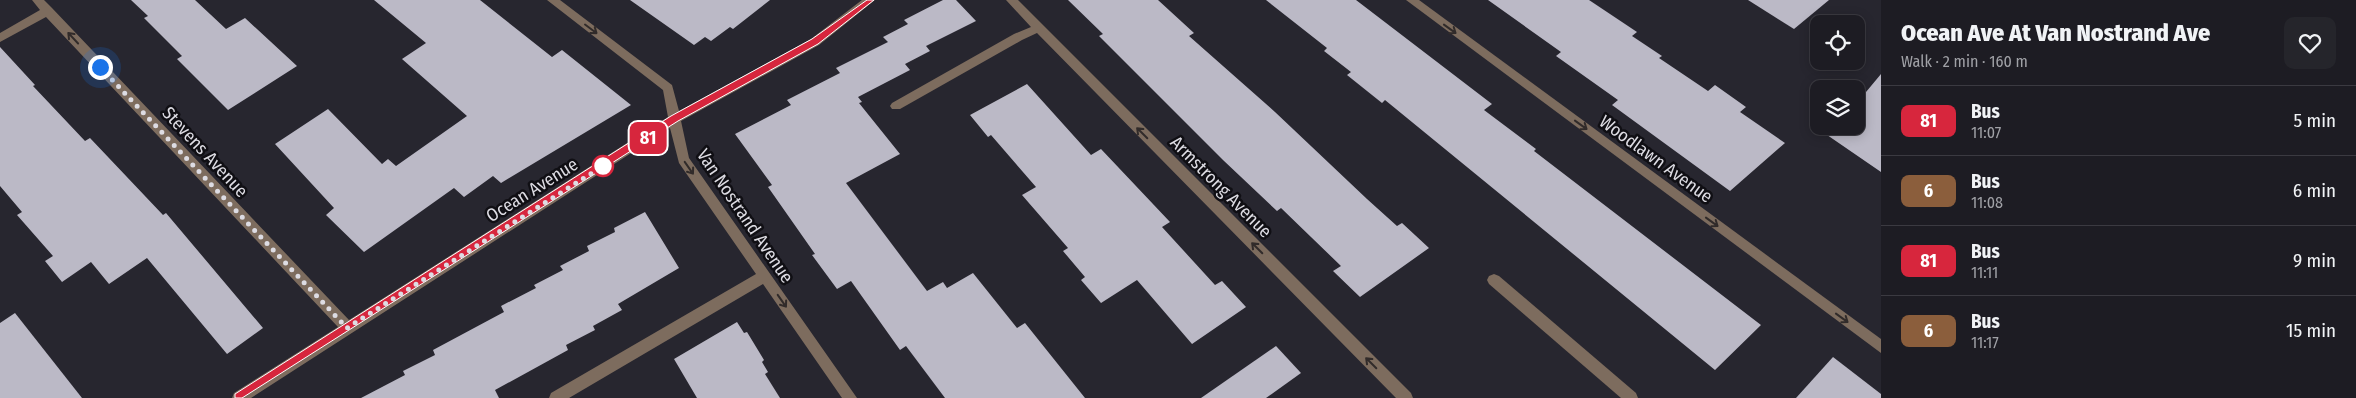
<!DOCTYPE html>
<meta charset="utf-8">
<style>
:root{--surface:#1d1c23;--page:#25252b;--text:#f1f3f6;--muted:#a0a1a6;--line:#3b3a41}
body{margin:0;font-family:"Fira Sans Condensed",sans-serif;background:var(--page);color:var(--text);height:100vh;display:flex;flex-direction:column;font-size:19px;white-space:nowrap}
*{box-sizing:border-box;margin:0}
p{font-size:16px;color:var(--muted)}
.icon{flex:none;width:28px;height:28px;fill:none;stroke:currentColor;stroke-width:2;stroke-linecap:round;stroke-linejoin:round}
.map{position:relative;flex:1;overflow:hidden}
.sheet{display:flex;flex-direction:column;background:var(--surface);width:475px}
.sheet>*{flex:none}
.badge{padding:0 10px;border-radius:8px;font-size:18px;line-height:32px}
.buttons{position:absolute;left:1810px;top:15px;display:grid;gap:10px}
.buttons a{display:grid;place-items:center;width:55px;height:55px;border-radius:10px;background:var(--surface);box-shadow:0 2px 12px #0003,0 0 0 1px var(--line);font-size:25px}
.you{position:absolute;width:25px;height:25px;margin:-12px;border:4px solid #fff;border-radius:50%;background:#1a73e8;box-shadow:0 0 0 8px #1a73e833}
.map>.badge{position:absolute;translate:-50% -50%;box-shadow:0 0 0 2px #fff}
.round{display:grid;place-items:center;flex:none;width:52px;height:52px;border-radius:10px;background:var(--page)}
.overview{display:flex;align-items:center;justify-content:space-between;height:85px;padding:0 20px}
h1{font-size:24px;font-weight:800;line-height:38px}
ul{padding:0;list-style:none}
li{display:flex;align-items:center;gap:15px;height:70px;padding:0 20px;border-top:1px solid var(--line)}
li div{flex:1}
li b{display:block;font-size:19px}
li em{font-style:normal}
li .badge{min-width:55px;font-weight:700;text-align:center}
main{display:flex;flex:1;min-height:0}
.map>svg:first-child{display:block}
.building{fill:#bbb9c6}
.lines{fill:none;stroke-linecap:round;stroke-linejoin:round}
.minor{fill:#7d6c5e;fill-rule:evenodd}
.oneway{stroke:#312b2a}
.line{fill:#d7263d;stroke:#fff}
.walk{stroke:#dddce3;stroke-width:5;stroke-dasharray:0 9}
.stop-dot{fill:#fff;stroke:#d7263d;stroke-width:2.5}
.labels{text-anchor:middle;stroke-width:5;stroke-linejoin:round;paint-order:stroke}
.street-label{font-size:18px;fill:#dddce3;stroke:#100f14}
</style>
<main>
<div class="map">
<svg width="1881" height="398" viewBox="0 0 1881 398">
<rect width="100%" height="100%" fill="#27262f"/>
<!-- building -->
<g class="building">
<polygon points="131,0 195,0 226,29 245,18 297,66 228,110 177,59 182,56 144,18 148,16"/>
<polygon points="374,0 480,0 552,57 562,50 631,105 501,183 493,176 464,197 454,188 364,252 326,215 334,208 275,144 328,109 382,164 388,159 396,166 467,116 402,59 426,43"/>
<polygon points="630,0 770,0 733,29 730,27 711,41 705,37 694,45"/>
<polygon points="943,0 956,0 976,21 926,46 930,51 905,64 910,70 858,97 862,102 859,103 900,154 846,183 927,291 943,282 947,288 973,273 1017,328 1025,323 1085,398 945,398 906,346 900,350 851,281 837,289 812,255 815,254 768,187 772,185 735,134 791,105 787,100 840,73 836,68 888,42 883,37 908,24 904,20"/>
<polygon points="1068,0 1158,0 1194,33 1189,36 1275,112 1367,199 1397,226 1402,223 1429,248 1360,297 1333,271 1341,266 1281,208 1277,211 1223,160 1099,36 1103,34"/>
<polygon points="1266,0 1356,0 1492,104 1484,110 1536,149 1534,151 1761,325 1715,370 1385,100 1382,103 1347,75 1351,72 1324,51 1327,48"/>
<polygon points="1488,0 1589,0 1637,32 1632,36 1662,56 1659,58 1708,91 1715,85 1746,107 1740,112 1785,143 1730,191 1612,105 1618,100 1556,56 1561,52"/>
<polygon points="1748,0 1829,0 1794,29"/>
<polygon points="0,47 35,85 33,86 85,141 90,138 163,215 166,213 263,328 227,354 147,258 109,284 91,262 62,282 45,261 53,256 17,215 22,212 0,186"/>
<polygon points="1881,74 1881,172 1814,126 1856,126 1856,104"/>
<polygon points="1027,84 1091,155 1101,149 1170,222 1162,227 1215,285 1222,281 1246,307 1192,344 1137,280 1101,303 1081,280 1085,277 1063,251 1068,248 1022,195 1036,187 991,135 988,137 970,115"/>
<polygon points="645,212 679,268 618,304 622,310 593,326 595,330 566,345 568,350 495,390 499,398 361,398 405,375 403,371 435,355 433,350 504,312 501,306 536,288 534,285 563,270 560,266 589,251 587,246 615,232 614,228"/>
<polygon points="15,313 82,398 0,398 0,323"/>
<polygon points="737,322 744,333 747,332 764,360 762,362 768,372 765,374 780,398 697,398 674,359"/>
<polygon points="1276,346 1301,373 1266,398 1201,398"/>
<polygon points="1833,357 1881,394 1881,398 1796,398"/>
</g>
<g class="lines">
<!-- minor -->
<g class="minor">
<polygon points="32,0 44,0 52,8 349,320 668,117 663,90 547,0 560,0 672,85 679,111 811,39 862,0 875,0 819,45 681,121 689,158 857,398 842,398 763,284 569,398 549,398 551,393 756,274 679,163 670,128 251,398 232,398 234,393 338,327 46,17 0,42 0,33 40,10"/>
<polygon points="1006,0 1018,0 1411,393 1413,398 1396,398 1037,33 1022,40 900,109 892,109 890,106 892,103 1014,34 1031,27"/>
<polygon points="1406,0 1419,0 1881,339 1881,353"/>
<polygon points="1494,274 1499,276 1636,393 1638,398 1621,398 1489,284 1487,280 1489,276"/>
</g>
</g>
<!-- one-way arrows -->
<defs><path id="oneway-shaft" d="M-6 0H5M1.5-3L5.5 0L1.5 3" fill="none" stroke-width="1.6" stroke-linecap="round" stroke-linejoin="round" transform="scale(1.25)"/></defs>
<g class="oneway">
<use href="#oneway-shaft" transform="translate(591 29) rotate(37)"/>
<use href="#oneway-shaft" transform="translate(1450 29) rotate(36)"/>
<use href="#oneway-shaft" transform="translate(73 38) rotate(-133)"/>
<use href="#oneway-shaft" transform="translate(1581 125) rotate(36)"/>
<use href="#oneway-shaft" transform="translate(1142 133) rotate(-135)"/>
<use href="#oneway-shaft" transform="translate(689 168) rotate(55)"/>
<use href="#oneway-shaft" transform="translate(1712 222) rotate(36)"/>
<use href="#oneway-shaft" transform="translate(1257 248) rotate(-135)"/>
<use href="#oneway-shaft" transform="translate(782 301) rotate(55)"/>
<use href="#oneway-shaft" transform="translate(1842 318) rotate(36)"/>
<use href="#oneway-shaft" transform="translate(1371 363) rotate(-135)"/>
</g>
<!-- line -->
<polygon class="line" points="867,0 874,0 818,44 678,121 242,398 235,398 235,394 671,116 812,39"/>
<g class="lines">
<!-- walk -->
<polyline class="walk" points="100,67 347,328 603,166"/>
</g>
<!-- markers -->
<circle class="stop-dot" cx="603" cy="166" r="10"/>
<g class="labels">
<!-- street labels -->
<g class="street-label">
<text transform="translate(205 152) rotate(47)" y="6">Stevens Avenue</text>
<text transform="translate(1656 159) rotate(36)" y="6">Woodlawn Avenue</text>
<text transform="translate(1221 187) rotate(45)" y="6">Armstrong Avenue</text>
<text transform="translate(532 190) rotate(-32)" y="6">Ocean Avenue</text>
<text transform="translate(745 216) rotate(56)" y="6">Van Nostrand Avenue</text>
</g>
</g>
</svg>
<div class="buttons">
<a><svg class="icon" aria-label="locate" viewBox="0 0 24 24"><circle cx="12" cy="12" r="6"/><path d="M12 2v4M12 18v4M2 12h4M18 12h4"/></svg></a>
<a><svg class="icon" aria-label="layers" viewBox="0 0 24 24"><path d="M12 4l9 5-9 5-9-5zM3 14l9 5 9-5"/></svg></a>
</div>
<div class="you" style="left:100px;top:67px"></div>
<b class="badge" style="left:648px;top:138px;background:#d7263d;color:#fff">81</b>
</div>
<section class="sheet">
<div class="overview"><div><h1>Ocean Ave At Van Nostrand Ave</h1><p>Walk · 2 min · 160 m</p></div><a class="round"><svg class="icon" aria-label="heart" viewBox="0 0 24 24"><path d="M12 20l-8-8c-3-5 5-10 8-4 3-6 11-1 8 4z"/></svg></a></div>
<ul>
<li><span class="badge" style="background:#d7263d;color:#fff">81</span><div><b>Bus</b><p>11:07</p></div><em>5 min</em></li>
<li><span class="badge" style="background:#8b5e3c;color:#fff">6</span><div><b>Bus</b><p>11:08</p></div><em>6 min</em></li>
<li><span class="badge" style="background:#d7263d;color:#fff">81</span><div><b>Bus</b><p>11:11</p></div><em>9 min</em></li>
<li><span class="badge" style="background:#8b5e3c;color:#fff">6</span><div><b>Bus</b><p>11:17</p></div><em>15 min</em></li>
</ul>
</section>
</main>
